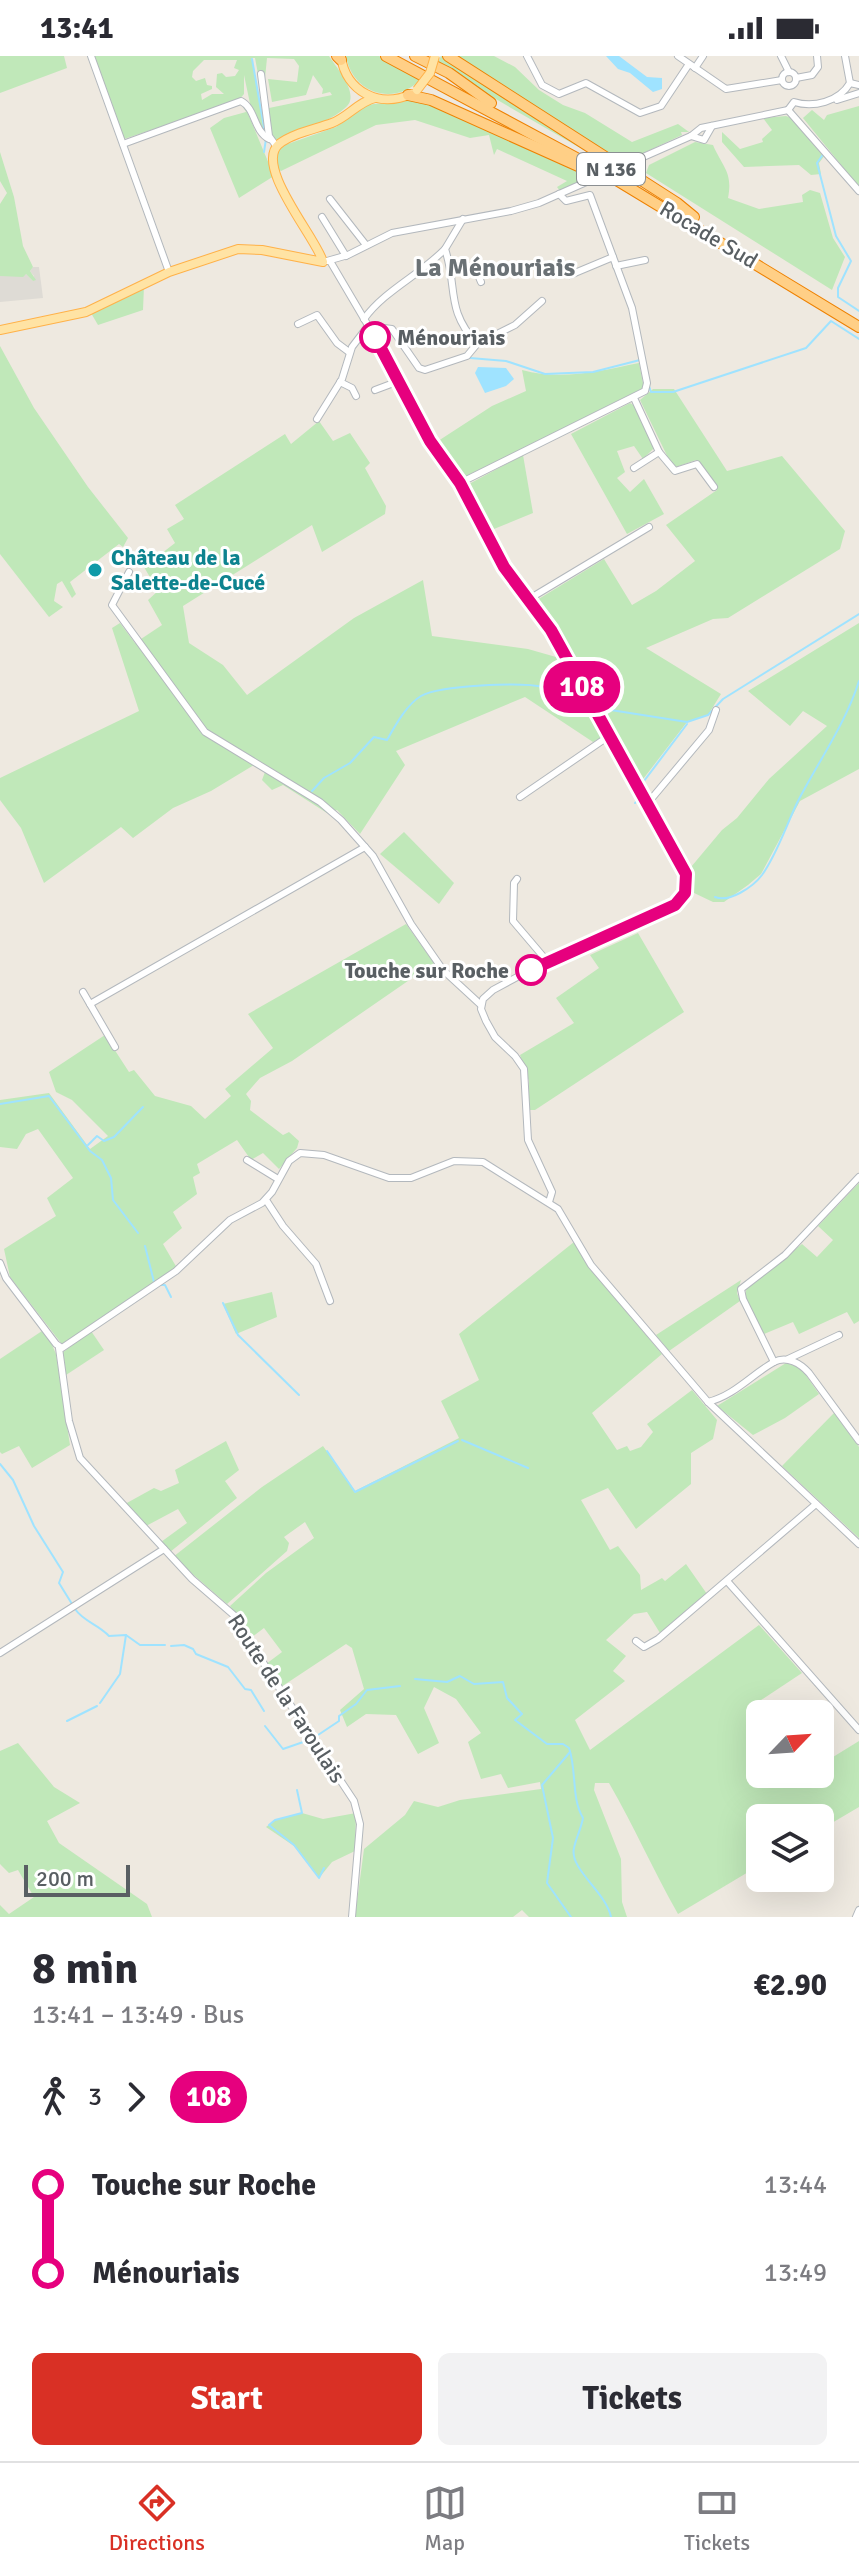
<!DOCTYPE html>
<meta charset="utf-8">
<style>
:root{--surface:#fff;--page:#f2f2f3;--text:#2b2b33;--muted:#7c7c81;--line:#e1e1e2;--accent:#d93025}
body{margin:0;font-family:Signika,sans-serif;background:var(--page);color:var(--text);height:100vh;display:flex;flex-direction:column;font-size:30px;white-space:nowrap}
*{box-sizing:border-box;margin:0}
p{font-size:26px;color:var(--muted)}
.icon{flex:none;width:44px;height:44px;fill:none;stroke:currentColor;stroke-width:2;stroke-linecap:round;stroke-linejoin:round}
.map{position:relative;height:1861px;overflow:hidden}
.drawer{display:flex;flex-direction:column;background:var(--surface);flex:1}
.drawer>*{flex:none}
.badge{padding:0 16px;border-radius:26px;font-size:28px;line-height:52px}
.needle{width:52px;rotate:65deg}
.fabs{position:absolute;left:746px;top:1644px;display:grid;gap:16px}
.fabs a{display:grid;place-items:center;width:88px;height:88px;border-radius:12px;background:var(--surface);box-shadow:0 8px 32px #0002;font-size:40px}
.scale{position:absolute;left:24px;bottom:20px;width:106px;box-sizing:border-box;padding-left:8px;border:4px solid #595f63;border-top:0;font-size:22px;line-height:28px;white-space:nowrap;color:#595f63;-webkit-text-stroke:6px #fff;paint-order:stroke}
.map>.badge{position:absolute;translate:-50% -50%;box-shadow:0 0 0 4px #fff}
.legs{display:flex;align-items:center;gap:12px;height:88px;padding:0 32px;font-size:26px}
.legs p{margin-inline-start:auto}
.headline{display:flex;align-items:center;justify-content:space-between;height:136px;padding:0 32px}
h1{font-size:44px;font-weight:700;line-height:60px}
.action{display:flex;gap:16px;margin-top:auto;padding:16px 32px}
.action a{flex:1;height:92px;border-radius:12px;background:var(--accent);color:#fff;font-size:32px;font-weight:700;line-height:92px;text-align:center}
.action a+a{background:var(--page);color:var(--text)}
ul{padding:0 32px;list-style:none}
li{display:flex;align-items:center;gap:28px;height:88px;font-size:30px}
li i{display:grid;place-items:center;width:12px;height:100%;margin:0 10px;background:currentColor}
li i::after{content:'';width:20px;height:20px;margin:-10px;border:6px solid;border-radius:50%;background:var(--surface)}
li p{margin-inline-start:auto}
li:first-child i{background:linear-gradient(#0000 50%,currentColor 0)}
li:last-child i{background:linear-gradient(currentColor 50%,#0000 0)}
.status{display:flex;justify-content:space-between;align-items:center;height:56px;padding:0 40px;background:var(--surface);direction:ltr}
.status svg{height:22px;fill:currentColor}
.menu{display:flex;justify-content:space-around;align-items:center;height:112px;border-top:2px solid var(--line);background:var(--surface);font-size:22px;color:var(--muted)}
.menu a{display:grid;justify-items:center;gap:4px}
.menu .active{color:var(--accent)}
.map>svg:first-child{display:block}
.industrial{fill:#dedbd5}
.green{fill:#c0e8b9;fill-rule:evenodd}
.water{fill:#9fe3ff}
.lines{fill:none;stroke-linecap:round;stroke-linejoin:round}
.stream{stroke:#9fe3ff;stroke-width:2}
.minor-casing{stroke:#b3b8bd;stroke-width:8}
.major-casing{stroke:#ffb148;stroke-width:10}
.highway-casing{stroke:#ee8100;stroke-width:12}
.minor{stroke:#fff;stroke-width:6}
.major{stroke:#ffe3a4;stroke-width:8}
.highway{stroke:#ffcf86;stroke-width:10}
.minor-bridge-casing{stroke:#b3b8bd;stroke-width:8;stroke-linecap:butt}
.major-bridge-casing{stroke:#ffb148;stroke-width:10;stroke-linecap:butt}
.minor-bridge{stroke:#fff;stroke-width:6}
.major-bridge{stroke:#ffe3a4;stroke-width:8}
.line-1-casing{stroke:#fff;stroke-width:18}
.line-1{stroke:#e6007e;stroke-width:12}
.stop-1-dot{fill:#fff;stroke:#e6007e;stroke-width:4}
.culture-dot{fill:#0f9aa8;stroke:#fff;stroke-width:3}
.labels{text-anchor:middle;stroke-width:6;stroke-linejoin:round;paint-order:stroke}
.shield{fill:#fff;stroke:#8b8f92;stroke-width:2}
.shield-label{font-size:20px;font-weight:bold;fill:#595f63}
.street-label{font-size:22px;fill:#595f63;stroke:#fff}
.stop-label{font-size:22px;font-weight:bold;fill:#595f63;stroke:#fff;text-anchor:start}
.culture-label{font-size:22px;font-weight:bold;fill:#0d838f;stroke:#fff;text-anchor:start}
.quarter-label{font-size:26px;font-weight:bold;fill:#6a7175;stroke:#fff}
</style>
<div class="status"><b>13:41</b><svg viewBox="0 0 49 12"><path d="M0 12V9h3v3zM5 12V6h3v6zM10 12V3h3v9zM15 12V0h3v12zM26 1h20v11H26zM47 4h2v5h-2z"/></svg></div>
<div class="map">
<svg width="859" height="1861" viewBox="0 0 859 1861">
<rect width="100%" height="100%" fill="#eee9e0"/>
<!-- industrial -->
<polygon class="industrial" points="33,211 39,211 43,242 0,246 0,220 26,218 33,225 34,220 30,215"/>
<!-- green -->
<g class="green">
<polygon points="0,0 64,0 67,12 0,37"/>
<path d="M93,0H329C336,11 354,31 350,45C346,60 287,83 273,84L268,62L269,52L332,39L330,36L322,38L323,33L313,19L306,39L272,46L268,23L297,26L299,10L294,3L267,2L265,22L262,17L258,18L255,2H252L265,79L252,57L244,19V38L238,45L124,83ZM204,4H237L234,12L239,14L235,20L226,21L222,17L217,18L216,31L224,38H212L202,44L201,38L212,33V30L207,29L205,22L196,25L192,21L193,15Z"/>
<path d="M346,0H379L422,22C397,50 353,40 346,0Z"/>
<polygon points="441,0 465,12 613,111 437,9"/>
<polygon points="453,0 494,0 515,11 539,34 563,49 585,57 632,86 678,68 689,76 681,76 682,79 620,108 499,26"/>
<polygon points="416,43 589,118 591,121 560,135 557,131 567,125 497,93 494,99 489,79 470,82 415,64 376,69 281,115 278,113 277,98 282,90 336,71 366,49"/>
<polygon points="244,48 274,120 239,142 210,72 224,62 246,56 242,49 232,49"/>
<polygon points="859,50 859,131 803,62 812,54 824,64 827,59"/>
<polygon points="786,60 796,64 825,99 819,107 821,118 811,119 799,109 744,111 722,86 722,76 740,93 763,86 762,83 772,74 763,62"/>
<path d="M695,86L713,89C723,112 733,116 728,142L759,153L803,146L802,139L810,134L820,137L833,182L845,201L832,234L646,117L649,109Z"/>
<polygon points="0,96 14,141 23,190 33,211 30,215 36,224 33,225 26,218 23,221 0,220 0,148 7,137 0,125"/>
<polygon points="144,230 143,254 98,269 91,257"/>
<polygon points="0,290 34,352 88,431 128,482 123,491 119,488 70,526 76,538 72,542 62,525 57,528 54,545 63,551 49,561 0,498"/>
<path d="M639,307L644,332L639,337L466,420L461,418L435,387L492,350L526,335L522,314C562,325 599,315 639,307Z"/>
<polygon points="653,333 674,333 727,415 782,400 845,475 840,493 728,562 713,563 646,592 721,638 708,659 687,666 640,727 537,544 604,503 632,549 656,535 695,505 666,469 717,434 696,404 673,412 640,344"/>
<polygon points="630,347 635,350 655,391 643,403 634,390 617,395 625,416 617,422 630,436 644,423 664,458 627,478 571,378"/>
<polygon points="319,365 333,385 350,377 370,407 365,412 386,450 385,458 322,496 312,469 183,550 189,587 223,609 247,639 354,562 423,524 432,580 528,593 563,603 604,676 602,681 593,686 525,641 396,695 405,709 360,778 337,754 327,757 283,729 272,734 262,724 265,716 254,709 211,735 173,752 133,782 121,771 44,827 21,772 0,744 0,722 139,655 112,572 120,567 135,587 162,569 148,544 158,535 144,511 175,487 167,473 184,463 175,449 285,378 291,388"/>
<polygon points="523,399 533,457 489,475 468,433 469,428"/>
<polygon points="859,567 859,713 800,745 761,818 748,829 724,846 713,846 692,836 691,811 722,774 737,762 769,723 827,670 803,655 790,670 748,635"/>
<polygon points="404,776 454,827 439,848 380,798"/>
<polygon points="406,868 434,907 292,1005 260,1022 246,1038 251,1045 250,1054 283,1079 289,1076 299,1085 297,1092 279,1113 263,1097 251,1104 237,1084 197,1108 200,1117 193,1121 197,1138 173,1156 182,1172 163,1188 177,1212 64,1289 61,1287 10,1221 4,1193 56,1160 47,1142 73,1122 38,1073 26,1078 17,1093 0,1091 0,1044 49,1037 90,1093 108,1080 72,1044 56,1036 49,1016 105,979 129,1016 134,1014 155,1040 191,1050 205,1063 231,1040 225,1033 273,992 248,958"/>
<polygon points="638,877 684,956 535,1054 529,1054 529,1025 520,999 574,967 556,942 599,912 590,899"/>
<polygon points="859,1127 859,1265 854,1268 847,1256 799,1278 793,1266 764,1278 745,1241 747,1230 802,1188 817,1201 833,1184 818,1170"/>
<path d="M574,1186L587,1209L662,1298L592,1357L617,1394L627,1390L630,1395L641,1391L653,1376L647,1368L692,1334L717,1364L713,1383L691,1397V1428L636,1473L608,1432L581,1444L610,1494L618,1490L640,1519L641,1534L662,1522L665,1525L686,1508L707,1538L660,1577L647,1556L634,1558L606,1584L626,1600L613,1615L625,1625L575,1664L590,1694L759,1569L802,1617L755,1648L760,1667V1718H820V1709L859,1685V1751L820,1774V1762H760V1809L678,1858C653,1814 634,1770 609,1727H595L594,1734L621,1803L622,1846L627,1861H529L522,1854L513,1861H355L364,1793L405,1759L414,1745L438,1751L460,1744L541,1733L540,1726L508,1732L501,1718L481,1723L468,1686L481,1677L456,1643L434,1631L424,1652L439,1687L418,1698L396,1659L366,1658L347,1671L340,1654L364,1633L352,1592L346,1588L281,1631L266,1608L282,1596L264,1572L252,1581L230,1550L266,1517L314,1482L305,1466L284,1481L289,1487L287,1495L227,1548L173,1501L262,1431L323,1390L355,1435L459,1382L441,1345L479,1324L459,1278Z"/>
<polygon points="741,1224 737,1237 740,1245 669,1295 656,1279"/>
<polygon points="272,1236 277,1261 236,1278 223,1248"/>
<polygon points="45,1273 56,1298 70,1389 32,1412 19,1390 2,1398 0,1396 0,1303"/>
<polygon points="91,1275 104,1294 66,1319 62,1297"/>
<polygon points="786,1307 801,1312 819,1338 785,1362 753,1379 717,1350"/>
<polygon points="834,1357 859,1391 859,1482 782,1410"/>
<polygon points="226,1385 239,1414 225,1425 237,1442 170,1496 161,1486 187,1467 178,1453 146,1470 125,1448 154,1432 161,1435 179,1427 175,1414"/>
<polygon points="18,1687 54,1731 80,1747 47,1765 59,1787 147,1848 152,1861 0,1861 0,1849 9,1858 34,1841 18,1814 9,1817 0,1808 0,1695"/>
<polygon points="302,1757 323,1763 356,1757 355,1795 332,1806 319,1822 294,1790 266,1771 275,1764"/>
</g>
<!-- water -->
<g class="water">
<polygon points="606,0 619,0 647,21 662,22 662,33 653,36 630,17 618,13"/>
<polygon points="478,311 506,312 514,323 506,330 485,337 475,317"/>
</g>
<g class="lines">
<!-- stream -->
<g class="stream">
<polyline points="252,3 265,77"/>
<polyline points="264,96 266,83"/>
<polyline points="824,97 817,107 836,180 851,205 838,232 838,241 859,255"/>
<polyline points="470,302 506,305 545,318 593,316 640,304"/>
<polyline points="649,330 651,336 673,336 806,292 831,265 859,283"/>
<polyline points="598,652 687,666 708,659 723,643 859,558"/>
<path d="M312,735L324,722L350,707L374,681L387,684C395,670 407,648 421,640C441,629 521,626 544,631C560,635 573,647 589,650"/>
<polyline points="645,738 641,729 687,668"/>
<polyline points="635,747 640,742"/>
<path d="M715,841C729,847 753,831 762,819C777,798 786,770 797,747C818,706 845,669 859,625"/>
<polyline points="0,1048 49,1040 90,1095 102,1104 111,1122 113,1144 138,1177"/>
<polyline points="88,1089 97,1080 104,1085 114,1081 143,1051"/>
<polyline points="145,1190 154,1226"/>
<polyline points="161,1229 165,1229 171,1241"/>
<polyline points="223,1247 238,1279 299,1339"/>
<polyline points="462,1384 528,1412"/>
<polyline points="327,1395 355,1436 458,1385"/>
<polyline points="0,1408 13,1424 34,1470 63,1516 59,1527 72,1548"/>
<path d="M75,1553C84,1566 98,1568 109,1580L126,1579L140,1589H165"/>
<polyline points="171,1590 184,1589 193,1593 196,1598 228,1611 245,1633 251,1634 264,1655"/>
<path d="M415,1623L447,1626L460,1620L474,1628L503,1626L507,1642L522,1658L515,1664L547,1688H563L569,1692C577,1715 571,1742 583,1762C581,1773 576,1782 574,1792C569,1813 606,1836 611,1861"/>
<polyline points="100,1647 120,1618 126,1579"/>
<polyline points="67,1665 97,1650"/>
<polyline points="265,1670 283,1693 309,1684"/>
<polyline points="315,1681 339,1665 339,1660 356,1648 367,1634 400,1630"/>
<polyline points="570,1696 542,1729 553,1782 547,1827 571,1861"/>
<polyline points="297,1734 302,1757 275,1764 269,1769 294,1789 319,1822 324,1812"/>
</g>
<!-- minor casing -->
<g class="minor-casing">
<g id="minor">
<polyline points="91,0 169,216"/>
<polyline points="527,0 542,29 559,38 586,27 640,57 661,50 689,8"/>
<polyline points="678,0 726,33 782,24"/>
<polyline points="781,0 789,16"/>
<polyline points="845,0 850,27"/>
<polyline points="695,12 703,0"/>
<circle cx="789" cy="23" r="7"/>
<polyline points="261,18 269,80 277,91"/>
<polyline points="796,22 812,19 818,11 817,0"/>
<polyline points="837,44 859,37"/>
<polyline points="788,54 859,135"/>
<path d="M788,54L794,46C813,52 839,46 850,27L859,29"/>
<polyline points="691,80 704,84 712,70"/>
<path d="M123,88L241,45C256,53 253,74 269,83"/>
<polyline points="625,109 691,80 701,72 788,54"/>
<polyline points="559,138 566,145 590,139 613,201 570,219"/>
<polyline points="330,143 366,189"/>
<polyline points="322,161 346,200"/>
<path d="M463,163L445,193C458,232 445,253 477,288"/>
<polyline points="327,205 348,199 392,177 511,155 539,147 593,123"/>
<polyline points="330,205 389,305 430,385 460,427 504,511 551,574 686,818 685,837 675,849 547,905 493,934 483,943 481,953 486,965 495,981 515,1000 524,1013 528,1084 552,1136 549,1146"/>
<polyline points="616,210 645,204"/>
<polyline points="451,216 474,209 481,226"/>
<path d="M364,263C385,234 420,219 445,193"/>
<polyline points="298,268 317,259 337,287 349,296"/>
<polyline points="368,270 392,273 419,312 425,314 467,300 477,288 515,269 542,245"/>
<polyline points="340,326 352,332 356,340"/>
<polyline points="375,334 399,325"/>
<polyline points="317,363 342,323 352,291 368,270"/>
<polyline points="659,396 675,415 697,408 714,431"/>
<polyline points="634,412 659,396 634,342"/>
<polyline points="460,427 645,335 647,327 632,252 613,201"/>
<polyline points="129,516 112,549 205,676 320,746 341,764 373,800 411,868 443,914 481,949"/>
<polyline points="529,543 649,471"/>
<polyline points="520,741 609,680"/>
<polyline points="647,748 709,674 716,654"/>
<polyline points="517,823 514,827 513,865 547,905"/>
<polyline points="83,936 115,991"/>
<polyline points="90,948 365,791"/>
<polyline points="247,1104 278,1123"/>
<polyline points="266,1144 283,1170 316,1208 330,1245"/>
<polyline points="0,1207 6,1222 56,1288 62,1292 176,1215 230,1164 262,1147 272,1136 289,1105 300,1097 324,1099 389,1122 411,1122 454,1105 483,1106 558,1153 591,1209 708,1346 859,1488"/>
<polyline points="59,1292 69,1365 80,1402 192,1523 236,1561 270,1618 354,1745 360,1768 352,1861"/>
<polyline points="788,1303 839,1279"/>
<polyline points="774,1306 743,1243 741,1233 785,1199 859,1121"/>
<path d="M708,1346C735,1339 751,1319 774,1306C787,1299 801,1308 809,1317L859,1385"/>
<polyline points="727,1525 859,1674"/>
<polyline points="636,1585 644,1591 658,1583 816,1448"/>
<polyline points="0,1597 164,1493"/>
<polyline points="856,1861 859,1854"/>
</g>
</g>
<!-- major casing -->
<g class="major-casing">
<g id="major">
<path d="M341,1C346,35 379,53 411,38"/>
<path d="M0,274L86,256L169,216L238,193L262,194L323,206C318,184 253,110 279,88C293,77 316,73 332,67C348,61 358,46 375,42"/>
</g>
</g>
<!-- highway casing -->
<g class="highway-casing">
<g id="highway">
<polyline points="337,0 341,4"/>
<polyline points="386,0 610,120 859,271"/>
<polyline points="415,0 449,17 491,47"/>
<polyline points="448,0 677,147 694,161"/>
<polyline points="408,39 431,44 587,114"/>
</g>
</g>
<!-- minor -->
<use href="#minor" class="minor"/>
<!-- major -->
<use href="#major" class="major"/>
<!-- highway -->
<use href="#highway" class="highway"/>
<!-- minor-bridge casing -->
<g class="minor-bridge-casing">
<polyline id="minor-bridge" points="593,123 625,109"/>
</g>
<!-- major-bridge casing -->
<g class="major-bridge-casing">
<polyline id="major-bridge" points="417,34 430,17 435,0"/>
</g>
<!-- minor-bridge -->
<use href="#minor-bridge" class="minor-bridge"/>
<!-- major-bridge -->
<use href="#major-bridge" class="major-bridge"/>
</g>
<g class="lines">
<!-- line-1 casing -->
<g class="line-1-casing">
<polyline id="line-1" points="375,281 430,385 460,427 504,511 551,574 686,818 685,837 675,849 531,914"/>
</g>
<!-- line-1 -->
<use href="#line-1" class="line-1"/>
</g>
<!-- markers -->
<g class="stop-1-dot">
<circle cx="375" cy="281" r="14"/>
<circle cx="531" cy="914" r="14"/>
</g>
<circle class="culture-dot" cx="95" cy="514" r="8"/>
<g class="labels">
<!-- shield labels -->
<rect class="shield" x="577" y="97" width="68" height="32" rx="6"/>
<g class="shield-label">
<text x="611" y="120">N 136</text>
</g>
<!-- street labels -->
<g class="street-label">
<text transform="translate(709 178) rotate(31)" y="8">Rocade Sud</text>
<text transform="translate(287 1642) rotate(57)" y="8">Route de la Faroulais</text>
</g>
<!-- stop labels -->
<g class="stop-label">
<text x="397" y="289">Ménouriais</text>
<text x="509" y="922" text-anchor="end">Touche sur Roche</text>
</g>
<!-- culture labels -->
<g class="culture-label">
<text x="111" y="509">Château de la<tspan x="111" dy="25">Salette-de-Cucé</tspan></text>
</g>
<!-- quarter labels -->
<g class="quarter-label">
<text x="495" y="220">La Ménouriais</text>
</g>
</g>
</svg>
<div class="fabs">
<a><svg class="needle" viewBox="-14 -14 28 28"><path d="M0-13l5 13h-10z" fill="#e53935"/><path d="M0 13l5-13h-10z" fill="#7c7c81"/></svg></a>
<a><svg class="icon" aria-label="layers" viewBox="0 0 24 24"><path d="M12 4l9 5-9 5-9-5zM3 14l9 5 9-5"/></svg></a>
</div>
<div class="scale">200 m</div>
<b class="badge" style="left:582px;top:631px;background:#e6007e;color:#fff">108</b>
</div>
<section class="drawer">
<div class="headline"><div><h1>8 min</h1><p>13:41 – 13:49 · Bus</p></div><b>€2.90</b></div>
<div class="legs"><svg class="icon" aria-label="walk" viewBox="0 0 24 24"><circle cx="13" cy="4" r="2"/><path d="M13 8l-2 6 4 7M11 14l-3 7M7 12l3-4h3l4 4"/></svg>3<svg class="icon" aria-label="forward" viewBox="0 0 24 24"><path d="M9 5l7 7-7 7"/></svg><b class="badge" style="background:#e6007e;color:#fff">108</b></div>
<ul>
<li><i style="color:#e6007e"></i><b>Touche sur Roche</b><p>13:44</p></li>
<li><i style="color:#e6007e"></i><b>Ménouriais</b><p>13:49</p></li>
</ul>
<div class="action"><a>Start</a><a>Tickets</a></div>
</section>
<nav class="menu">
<a class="active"><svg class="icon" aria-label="directions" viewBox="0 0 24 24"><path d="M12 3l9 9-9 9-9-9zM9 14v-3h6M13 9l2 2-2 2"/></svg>Directions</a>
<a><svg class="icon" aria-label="map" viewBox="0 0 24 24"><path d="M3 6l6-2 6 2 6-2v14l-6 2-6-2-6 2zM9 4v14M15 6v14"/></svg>Map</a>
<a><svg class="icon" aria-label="tickets" viewBox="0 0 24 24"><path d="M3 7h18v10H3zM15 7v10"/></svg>Tickets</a>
</nav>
